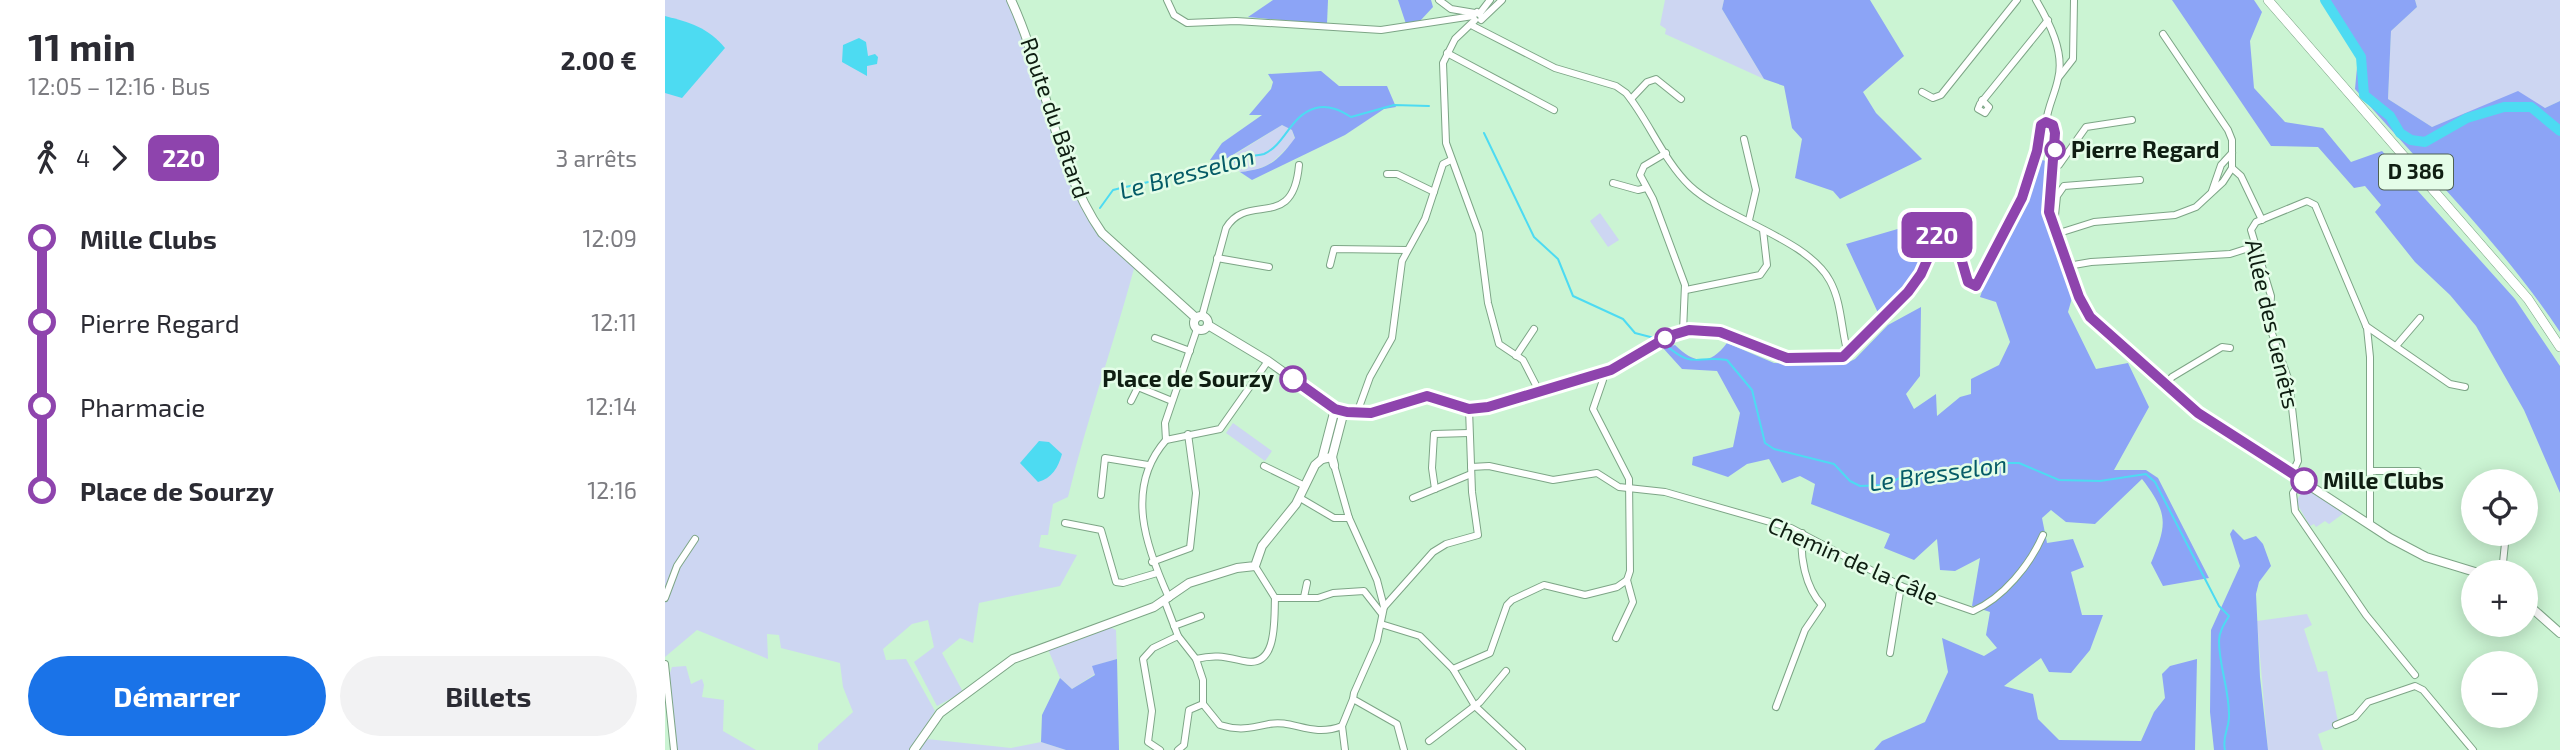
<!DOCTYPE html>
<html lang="fr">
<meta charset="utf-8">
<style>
:root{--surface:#fff;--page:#f2f2f3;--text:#2b2b33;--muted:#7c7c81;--accent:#1a73e8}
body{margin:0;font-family:"Exo 2",sans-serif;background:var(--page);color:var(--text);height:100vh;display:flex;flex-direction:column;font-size:26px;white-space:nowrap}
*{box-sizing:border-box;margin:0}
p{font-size:23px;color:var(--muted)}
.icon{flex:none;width:38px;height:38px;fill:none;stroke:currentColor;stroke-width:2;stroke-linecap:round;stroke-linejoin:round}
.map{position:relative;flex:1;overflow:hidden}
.panel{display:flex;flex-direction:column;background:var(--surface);width:665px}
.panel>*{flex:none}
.badge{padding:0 14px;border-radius:10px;font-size:24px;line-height:46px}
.fabs{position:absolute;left:1796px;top:469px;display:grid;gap:14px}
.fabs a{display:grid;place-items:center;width:77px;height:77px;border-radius:50%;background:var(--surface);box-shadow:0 4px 18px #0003;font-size:35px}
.map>.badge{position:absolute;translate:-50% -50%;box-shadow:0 0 0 4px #fff}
.legs{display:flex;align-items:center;gap:10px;height:77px;padding:0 28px;font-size:23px}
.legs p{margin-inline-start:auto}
.headline{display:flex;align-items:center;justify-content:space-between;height:119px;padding:0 28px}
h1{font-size:38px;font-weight:700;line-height:52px}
.button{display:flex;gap:14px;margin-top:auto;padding:14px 28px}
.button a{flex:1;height:80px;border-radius:42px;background:var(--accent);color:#fff;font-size:28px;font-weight:700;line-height:80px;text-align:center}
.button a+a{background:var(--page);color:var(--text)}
ul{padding:0 28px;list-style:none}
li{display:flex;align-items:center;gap:24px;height:84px;font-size:26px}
li i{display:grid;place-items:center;width:10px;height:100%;margin:0 9px;background:currentColor}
li i::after{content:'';width:18px;height:18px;margin:-9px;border:5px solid;border-radius:50%;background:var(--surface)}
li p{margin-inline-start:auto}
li:first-child i{background:linear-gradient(#0000 50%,currentColor 0)}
li:last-child i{background:linear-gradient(currentColor 50%,#0000 0)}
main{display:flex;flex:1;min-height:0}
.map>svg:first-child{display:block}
.green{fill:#cdd6f2}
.forest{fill:#8ca4f6}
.water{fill:#4ddbf2}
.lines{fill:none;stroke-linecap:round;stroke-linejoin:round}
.stream{stroke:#4ddbf2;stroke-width:2}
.river{stroke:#4ddbf2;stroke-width:10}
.street-casing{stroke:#7da586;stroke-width:8}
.secondary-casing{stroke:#7da586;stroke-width:10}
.primary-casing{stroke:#7da586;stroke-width:10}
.street{stroke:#fff;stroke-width:6}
.secondary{stroke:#fff;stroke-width:8}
.primary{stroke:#fff;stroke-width:9}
.line-1-casing{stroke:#fff;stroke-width:16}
.line-1{stroke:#8e44ad;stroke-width:10}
.stop-1-dot{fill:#fff;stroke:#8e44ad;stroke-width:3.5}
.labels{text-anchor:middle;stroke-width:5;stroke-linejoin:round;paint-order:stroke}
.shield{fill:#e4fde8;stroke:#4f6152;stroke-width:2}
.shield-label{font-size:21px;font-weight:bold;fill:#0f1e12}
.street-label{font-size:23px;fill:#0f1e12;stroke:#e4fde8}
.stop-label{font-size:23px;font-weight:bold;fill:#0f1e12;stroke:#e4fde8;text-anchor:start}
.water-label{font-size:24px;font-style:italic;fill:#055b67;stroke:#e4fde8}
</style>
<main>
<section class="panel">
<div class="headline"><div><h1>11 min</h1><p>12:05 – 12:16 · Bus</p></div><b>2.00 €</b></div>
<div class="legs"><svg class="icon" aria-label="walk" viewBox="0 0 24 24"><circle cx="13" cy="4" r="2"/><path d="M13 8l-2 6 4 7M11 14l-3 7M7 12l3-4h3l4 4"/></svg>4<svg class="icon" aria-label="forward" viewBox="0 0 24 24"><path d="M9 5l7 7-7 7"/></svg><b class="badge" style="background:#8e44ad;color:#fff">220</b><p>3 arrêts</p></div>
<ul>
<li><i style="color:#8e44ad"></i><b>Mille Clubs</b><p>12:09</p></li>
<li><i style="color:#8e44ad"></i><span>Pierre Regard</span><p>12:11</p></li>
<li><i style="color:#8e44ad"></i><span>Pharmacie</span><p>12:14</p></li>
<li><i style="color:#8e44ad"></i><b>Place de Sourzy</b><p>12:16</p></li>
</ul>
<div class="button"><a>Démarrer</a><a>Billets</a></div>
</section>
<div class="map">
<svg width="1895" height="750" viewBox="0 0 1895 750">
<rect width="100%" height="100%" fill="#cbf4d3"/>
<!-- green -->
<g class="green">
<path d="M0,0H343L370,66L413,197L434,233L470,265C449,343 422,419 403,497L388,504L383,535H376L374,547L412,555L395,586L314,603L308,643L295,638L277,653L298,692L272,706L249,662L269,647L263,620L247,624L218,649L221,660L241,659L270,711L245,750H153V744L188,712L178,687L175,663L116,648L114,635L102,634L103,659L32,630L0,657Z"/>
<polygon points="1000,0 1059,0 1057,9 1099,79 1000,34 1001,29 995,25"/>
<polygon points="1750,0 1895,0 1895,101 1880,108 1853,92 1767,127 1723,99 1726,31 1752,7"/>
<path d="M617,125L627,130L630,140C609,160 606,169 575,172L561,160Z"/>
<polygon points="935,213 954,240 943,247 925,221"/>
<polygon points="568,423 607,451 600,461 561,433"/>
<polygon points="1645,491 1679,513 1664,524 1660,521 1651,527 1649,524 1645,526 1631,502 1636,493"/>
<polygon points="1642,614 1647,625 1639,629 1653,672 1662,671 1674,726 1653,734 1658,750 1603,750 1592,621"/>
<polygon points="443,626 451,630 452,659 428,666 430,674 407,689 395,678 383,649"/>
<polygon points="21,666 26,684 37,679 39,685 37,697 59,700 58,731 91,750 12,750 4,676 7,667"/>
<polygon points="262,739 346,748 376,742 401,750 255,750"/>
</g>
<!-- forest -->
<g class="forest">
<polygon points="608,0 663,0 662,24 583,17"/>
<polygon points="733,0 766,0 768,7 755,21 741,24"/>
<polygon points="1059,0 1205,0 1239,56 1198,92 1211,113 1257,159 1175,199 1168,191 1130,178 1137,139 1127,128 1119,86 1099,79 1057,9"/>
<polygon points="1507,0 1589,0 1597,12 1585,41 1589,88 1620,122 1658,128 1686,162 1717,151 1850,299 1895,366 1895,493 1859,410 1811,326 1785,295 1750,262 1710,212 1716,205 1700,186 1689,188 1653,147 1606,146"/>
<path d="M1658,0H1750L1752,7L1726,31L1723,99L1767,127L1853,91L1880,108L1895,101V332C1836,243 1760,170 1690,89L1693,57Z"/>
<path d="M656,71L674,86H722L731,107L719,109L680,135L587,180L575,172C604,169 613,161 630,138L627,130L617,125L561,159L545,160L557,143L597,115H584L606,89L608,82L603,74Z"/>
<path d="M1375,159L1383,162L1378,212L1407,298L1403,312L1431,369L1463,363L1484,407L1449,470H1481L1493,478L1544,578L1498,586L1486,563C1502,525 1504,514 1477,479L1430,524L1401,522L1386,510L1377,518L1382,543L1408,539L1419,567L1406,572L1417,615H1438L1425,650L1406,673L1384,672L1376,658L1339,686L1368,694L1373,719L1394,740L1476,741L1489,712L1500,698L1497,674L1505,666L1532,659L1530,750H1209L1217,741L1260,722L1283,672L1277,638L1319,656L1332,648L1321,635L1325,612L1307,606L1315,558L1290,571L1275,570L1272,539L1249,560L1219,548L1225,534L1146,504L1150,484L1135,476L1117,483L1104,459L1082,464L1063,477L1027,465L1028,457L1068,447L1075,413L1052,371L1017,369L998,348L1010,345C1029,364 1045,366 1062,343L1109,363L1178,365L1190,359L1223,325L1256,307L1255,376L1241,394L1249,409L1271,394L1272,416L1295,397L1306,394V379L1334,365L1345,342L1331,302L1315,297L1328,260L1355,215Z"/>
<polygon points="1259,211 1269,213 1276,222 1268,232 1249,279 1214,315 1181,244 1243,226"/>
<polygon points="1568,529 1579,540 1591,536 1598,544 1606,566 1594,582 1591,594 1595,677 1603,750 1549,750 1545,712 1546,630 1575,566 1565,534"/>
<polygon points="452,659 454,750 401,750 376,742 377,715 395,678 407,689 430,675 427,666"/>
</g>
<!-- water -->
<g class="water">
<path d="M0,16C24,22 44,28 60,48L17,98L0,93Z"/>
<polygon points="194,38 201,42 203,56 210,54 213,57 212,64 202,66 202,76 177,62 178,45"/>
<path d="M374,441L384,442L397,454C393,468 387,478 373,482L355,463Z"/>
</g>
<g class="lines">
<!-- stream -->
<g class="stream">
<polyline points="819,133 869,237 893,259 908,296 958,319 970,333 993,339"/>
<path d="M435,208L448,190C491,179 537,174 578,158C585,155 593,156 599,154C621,144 625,115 651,108C664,105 675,110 686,117L729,105L764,106"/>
<path d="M997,342C1030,371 1028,355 1062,360L1087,390L1100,443L1109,449L1169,464L1185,481L1195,486L1222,485L1236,477L1265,478L1290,475L1330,463H1354L1394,480L1435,481L1481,474L1490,482L1554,606L1564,616C1559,624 1554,632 1554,641C1554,667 1565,691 1564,718C1563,731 1557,737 1560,750"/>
</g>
<!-- river -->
<polyline class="river" points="1660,0 1696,57 1699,95 1725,116 1735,133 1746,140 1760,142 1802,118 1839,107 1866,107 1895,131"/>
<!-- street casing -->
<g class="street-casing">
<g id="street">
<polyline points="502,0 509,15 522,23 571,21 716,30 808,16 812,12 817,17"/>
<polyline points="774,0 786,9 810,13"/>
<path d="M1371,0C1384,22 1400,52 1393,79C1390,94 1383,106 1381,122"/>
<polyline points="815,13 825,0"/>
<polyline points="810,20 790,39 778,63 781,143 814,233 823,303 834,344 858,360 874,391"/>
<polyline points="816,20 837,0"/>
<path d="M808,26L890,68L951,86L961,93C984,121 998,160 1025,186C1060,219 1143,239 1165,281C1177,303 1176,330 1183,354"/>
<polyline points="782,53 889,110"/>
<polyline points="1394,77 1408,59 1409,0"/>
<polyline points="1257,92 1268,98 1276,95 1352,0"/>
<polyline points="966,99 982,82 991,79 1016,99"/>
<polyline points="1317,100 1324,107 1320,113 1313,109 1315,104 1383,20"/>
<polyline points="1079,139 1091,190 1084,220"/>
<polyline points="1001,153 979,166 975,175 988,199 1020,285 1018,331"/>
<polyline points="1389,166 1394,165 1421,127 1467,120"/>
<polyline points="1567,168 1576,176 1597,220"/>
<polyline points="722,174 732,174 769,192"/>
<polyline points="948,183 973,190 981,188"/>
<polyline points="1547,191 1556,165 1567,153"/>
<polyline points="1389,225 1392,196 1399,186 1475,180"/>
<polyline points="1391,234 1429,222 1510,215 1531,207 1558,182 1567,168 1567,140 1563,130 1498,34"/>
<polyline points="552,258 604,267"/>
<polyline points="665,265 669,249 742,250"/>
<polyline points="1403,266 1426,262 1565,254 1590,246"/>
<polyline points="1021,290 1095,275 1102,265 1098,230"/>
<path d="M537,316L561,228C583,191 628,233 634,165"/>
<polyline points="1701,326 1785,384 1800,387"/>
<polyline points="532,329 500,423 501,440 555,429 603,361"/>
<polyline points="490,338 525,351"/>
<polyline points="1731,346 1755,318"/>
<polyline points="851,356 869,329"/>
<polyline points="1500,386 1507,377 1557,347 1565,348"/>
<polyline points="466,401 473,387 507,401"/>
<polyline points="692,413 705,377 727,338 737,261 760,219 778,164 786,160"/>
<path d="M501,440C459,488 481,547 504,598"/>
<polyline points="669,465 684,518 712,580 719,607"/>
<polyline points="599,466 640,486"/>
<path d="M806,467L824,466L888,480L932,473L954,487L1000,492L1126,528L1236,586L1308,611C1338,598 1365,565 1378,535"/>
<polyline points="1706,471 1753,471"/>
<polyline points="1627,474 1633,461 1624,381 1604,325 1606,296 1586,230 1591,222 1642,201 1650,205 1702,328 1705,357 1705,525"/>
<polyline points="1836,476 1838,481"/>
<polyline points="1637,480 1628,493 1630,511 1701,615 1750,675"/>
<polyline points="770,489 767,468 769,434 804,433"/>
<polyline points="436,495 440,458 483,465"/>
<polyline points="635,498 669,518 684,518"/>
<polyline points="748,498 806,474"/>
<polyline points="400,523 436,530 451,582 458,583 492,573"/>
<polyline points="487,562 525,548 531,493 523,434"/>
<polyline points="590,566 610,598 653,598 668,593 699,591 717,614"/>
<polyline points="1837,572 1841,534"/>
<polyline points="639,597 642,583"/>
<polyline points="0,598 12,566 30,539"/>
<path d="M500,602L513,636L531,659L538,680V704L555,725C574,731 586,728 604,724C628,719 646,738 677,726"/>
<polyline points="716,624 755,636 788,669 810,706 857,750"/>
<polyline points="509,626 536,616"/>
<polyline points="951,638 968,602 962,580"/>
<polyline points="1225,653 1236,586"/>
<path d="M531,659C551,654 560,657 579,661C613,669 609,619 610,598"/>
<polyline points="0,664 9,750"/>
<polyline points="788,669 825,653 842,605 847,600 879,585 920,595 952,587 962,580 965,571 964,479 928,409 938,380 937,373"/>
<path d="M1111,707L1140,630L1157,605C1140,587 1135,557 1137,533"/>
<polyline points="1671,725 1690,717 1703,702 1750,686 1758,690 1808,750"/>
<polyline points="764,741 815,702 841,671"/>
<polyline points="495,750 483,742 487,711 478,659 488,648 513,636"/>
<polyline points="513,750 519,745 524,710 538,704"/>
<polyline points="680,750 677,726 688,699"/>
<polyline points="739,750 732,724 688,699 689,693 712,641 719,607 768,552 781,544 813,535 807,492 804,409"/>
</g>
</g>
<!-- secondary casing -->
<g class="secondary-casing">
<g id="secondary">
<path d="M346,0C380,73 391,168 437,233L531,318"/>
<circle cx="536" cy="323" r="7"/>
<polyline points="543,325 603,361 670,409 706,413 762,396 804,409 823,407 945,370 1004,336 1024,330 1055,332 1122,358 1178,357 1243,292 1256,274 1276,229 1284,229 1289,234 1303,282 1312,286 1357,198 1372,151 1375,128 1381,122 1388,125 1390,133 1384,212 1414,297 1425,316 1533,413 1725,538 1761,557 1810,572"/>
<polyline points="667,457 679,411"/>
<polyline points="657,459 670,409"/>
<polyline points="1860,602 1895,633"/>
<polyline points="249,750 275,713 348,659 489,607 524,583 572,568 590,566 597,546 631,504 650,465 657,459 667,457 669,465"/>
</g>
</g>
<!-- primary casing -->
<g class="primary-casing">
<polyline id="primary" points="1603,0 1863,299 1895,347"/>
</g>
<!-- street -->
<use href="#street" class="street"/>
<!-- secondary -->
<use href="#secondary" class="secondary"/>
<!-- primary -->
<use href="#primary" class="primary"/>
</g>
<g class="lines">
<!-- line-1 casing -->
<g class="line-1-casing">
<polyline id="line-1" points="628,379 670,409 682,412 706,413 762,396 804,409 823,407 946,370 1004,336 1024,330 1055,332 1122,358 1178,357 1243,292 1256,274 1276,229 1284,229 1289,234 1303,282 1311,286 1357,198 1372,151 1376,125 1381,122 1388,125 1390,133 1384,212 1414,297 1425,317 1533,413 1639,481"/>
</g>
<!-- line-1 -->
<use href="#line-1" class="line-1"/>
</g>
<!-- markers -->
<g class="stop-1-dot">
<circle cx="1390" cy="150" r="9"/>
<circle cx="1000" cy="338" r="9"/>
<circle cx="628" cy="379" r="12"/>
<circle cx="1639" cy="481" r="12"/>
</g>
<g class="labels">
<!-- shield labels -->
<rect class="shield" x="1714" y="154.5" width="74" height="35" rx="5"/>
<g class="shield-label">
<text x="1751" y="179">D 386</text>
</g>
<!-- street labels -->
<g class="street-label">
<text transform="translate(390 118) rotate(71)" y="8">Route du Bâtard</text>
<text transform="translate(1607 324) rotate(77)" y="8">Allée des Genêts</text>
<text transform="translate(1188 561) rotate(24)" y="8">Chemin de la Câle</text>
</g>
<!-- stop labels -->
<g class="stop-label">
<text x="1406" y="158">Pierre Regard</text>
<text x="609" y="387" text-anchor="end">Place de Sourzy</text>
<text x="1658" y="489">Mille Clubs</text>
</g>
<!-- water labels -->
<g class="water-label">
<text transform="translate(522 174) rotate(-15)" y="8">Le Bresselon</text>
<text transform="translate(1273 474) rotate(-8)" y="8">Le Bresselon</text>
</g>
</g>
</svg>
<div class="fabs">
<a><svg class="icon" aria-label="locate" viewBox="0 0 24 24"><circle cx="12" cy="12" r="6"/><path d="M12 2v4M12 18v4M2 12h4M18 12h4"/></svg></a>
<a>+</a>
<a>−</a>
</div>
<b class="badge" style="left:1272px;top:235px;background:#8e44ad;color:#fff">220</b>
</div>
</main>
